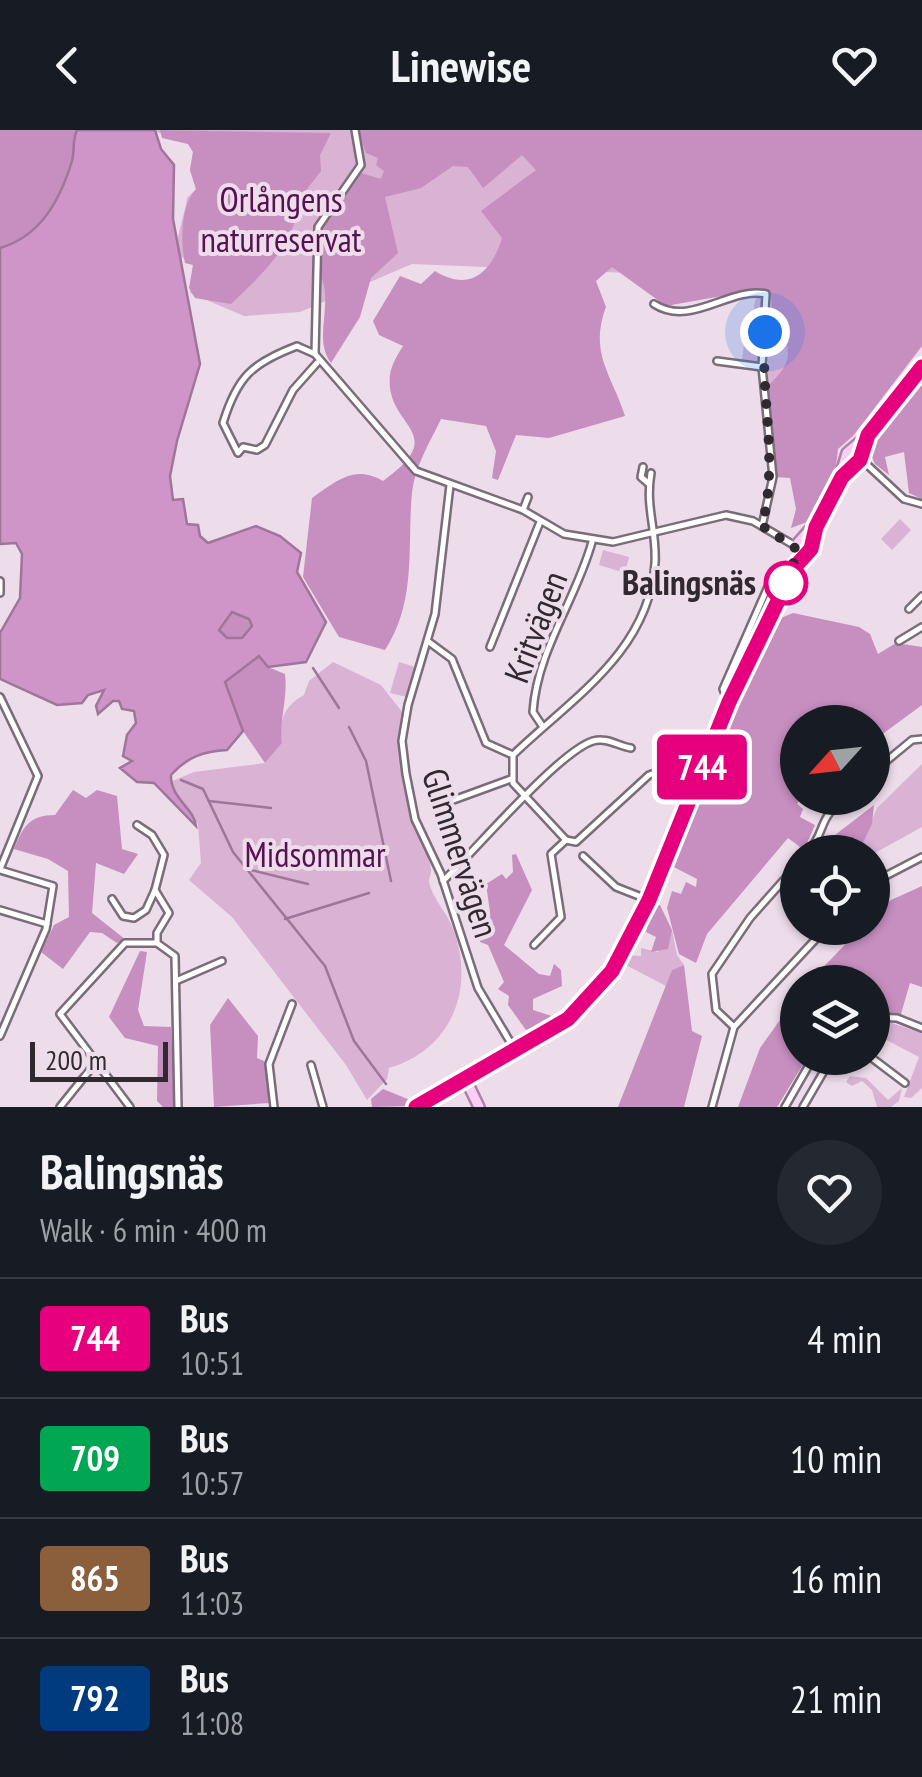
<!DOCTYPE html>
<meta charset="utf-8">
<style>
:root{--surface:#171b24;--page:#242831;--text:#f1f3f6;--muted:#9ea1a6;--line:#363941}
body{margin:0;font-family:"PT Sans Narrow",sans-serif;background:var(--page);color:var(--text);height:100vh;display:flex;flex-direction:column;font-size:38px;white-space:nowrap}
*{box-sizing:border-box;margin:0}
p{font-size:32px;color:var(--muted)}
.icon{flex:none;width:55px;height:55px;fill:none;stroke:currentColor;stroke-width:2;stroke-linecap:round;stroke-linejoin:round}
.map{position:relative;height:977px;overflow:hidden}
.panel{display:flex;flex-direction:column;background:var(--surface);flex:1}
.panel>*{flex:none}
.badge{padding:0 20px;border-radius:8px;font-size:35px;line-height:65px}
.needle{width:65px;rotate:243deg}
.fabs{position:absolute;left:780px;top:575px;display:grid;gap:20px}
.fabs a{display:grid;place-items:center;width:110px;height:110px;border-radius:50%;background:var(--surface);box-shadow:0 2px 8px #0004;font-size:50px}
.scale{position:absolute;left:30px;bottom:25px;width:138px;box-sizing:border-box;padding-left:10px;border:5px solid #30292f;border-top:0;font-size:28px;line-height:35px;white-space:nowrap;color:#30292f;-webkit-text-stroke:8px #eddcea;paint-order:stroke}
.you{position:absolute;width:50px;height:50px;margin:-25px;border:8px solid #fff;border-radius:50%;background:#1a73e8;box-shadow:0 0 0 15px #1a73e833}
.map>.badge{position:absolute;translate:-50% -50%;box-shadow:0 0 0 5px #fff}
.round{display:grid;place-items:center;flex:none;width:105px;height:105px;border-radius:52px;background:var(--page)}
.summary{display:flex;align-items:center;justify-content:space-between;height:170px;padding:0 40px}
h1{font-size:48px;font-weight:600;line-height:75px}
ul{padding:0;list-style:none}
li{display:flex;align-items:center;gap:30px;height:120px;padding:0 40px;border-top:2px solid var(--line)}
li div{flex:1}
li b{display:block;font-size:38px}
li em{font-style:normal}
li .badge{min-width:110px;font-weight:700;text-align:center}
header{display:flex;justify-content:space-between;align-items:center;height:130px;padding:0 40px;background:var(--surface);font-size:45px;font-weight:600}
.map>svg:first-child{display:block}
.green{fill:#d9b2d4}
.forest{fill:#c78ec0}
.water{fill:#cf95c8;stroke:#9f759a;stroke-width:2.5;fill-rule:evenodd}
.lines{fill:none;stroke-linecap:round;stroke-linejoin:round}
.stream{stroke:#9f759a;stroke-width:2.5}
.minor-casing{stroke:#7b6c79;stroke-width:10}
.major-casing{stroke:#b07faa;stroke-width:14}
.minor{stroke:#fff;stroke-width:5}
.major{stroke:#f9cef4;stroke-width:9}
.line-casing{stroke:#fff;stroke-width:22}
.line{stroke:#e6007e;stroke-width:15}
.walk{stroke:#30292f;stroke-width:10;stroke-dasharray:0 18}
.stop-dot{fill:#fff;stroke:#e6007e;stroke-width:5}
.labels{text-anchor:middle;stroke-width:8;stroke-linejoin:round;paint-order:stroke}
.park-label{font-size:35px;fill:#561152;stroke:#eddcea}
.stop-label{font-size:35px;font-weight:bold;fill:#30292f;stroke:#eddcea;text-anchor:end}
.street-label{font-size:35px;fill:#30292f;stroke:#eddcea}
</style>
<header><svg class="icon" aria-label="back" viewBox="0 0 24 24"><path d="M15 5l-7 7 7 7"/></svg>Linewise<svg class="icon" aria-label="heart" viewBox="0 0 24 24"><path d="M12 20l-8-8c-3-5 5-10 8-4 3-6 11-1 8 4z"/></svg></header>
<div class="map">
<svg width="922" height="977" viewBox="0 0 922 977">
<rect width="100%" height="100%" fill="#eddcea"/>
<!-- green -->
<g class="green">
<path d="M152,0H922L776,149L412,134L300,182L244,186L190,163L193,135L177,124C175,108 185,85 187,68L196,59L190,40L193,22L188,14Z"/>
<polygon points="756,166 763,168 759,232 742,230 748,183 753,183"/>
<path d="M772,202L783,203C795,229 786,237 768,256V207Z"/>
<polygon points="900,389 911,400 892,420 881,409"/>
<polygon points="603,420 629,427 625,443 599,435"/>
<path d="M333,532L381,555L403,583C399,623 402,658 414,696C418,709 430,725 431,739C432,743 429,747 429,752C432,768 448,784 453,799C476,859 451,920 389,938L387,949L367,970L346,935L232,787L189,750L201,733L198,694L174,666L170,652L194,642L265,633L282,613C279,590 284,576 304,565L309,551Z"/>
<polygon points="399,532 415,537 407,567 390,563"/>
<polygon points="922,634 922,697 873,724 858,722 877,678"/>
<polygon points="672,800 677,825 684,835 672,840 666,856 624,834 628,825 641,826 641,818 658,822"/>
<polygon points="882,890 922,903 922,958 911,968 904,967 919,927 873,903 873,892"/>
<polygon points="850,946 866,948 888,970 902,958 899,971 891,977 877,977 872,960 862,951 852,956 846,952"/>
</g>
<!-- forest -->
<g class="forest">
<path d="M0,0H77C72,10 75,20 72,31C60,70 41,106 0,118Z"/>
<path d="M160,0L331,3L320,25L321,41L297,72C299,112 258,148 231,174L195,168L189,158L193,135L185,133C180,111 181,74 196,59L190,40L193,22L188,14L162,8Z"/>
<path d="M358,0H922V216L853,306L838,319L836,336L807,392L791,398L796,379L790,348L776,347L768,256C786,237 794,229 783,203L772,202L771,162L750,161L666,176L612,137L596,151L606,177C589,223 611,243 625,286L549,308L516,305L498,350L492,348L496,321L486,296L441,289C430,312 415,336 412,362C407,417 417,471 385,520L339,507L303,447L312,368C336,351 355,334 383,351C453,301 384,298 390,245C391,235 398,224 403,216L379,205L373,191L400,146L421,154L435,141C469,162 491,144 502,108L481,81L536,40L522,25L483,58L468,37L453,36L421,58L385,67L398,123L371,148L360,187L331,233C316,213 327,188 325,164C325,153 319,144 318,133C314,95 338,69 361,43L381,49L384,41L376,35L378,28L366,23Z"/>
<polygon points="922,253 922,369 909,363 904,322 885,327 889,345 875,334 868,317 910,258"/>
<polygon points="232,482 249,489 252,497 242,508 227,508 219,500"/>
<polygon points="793,483 859,497 870,504 878,524 896,513 922,517 922,575 873,611 872,592 798,592 798,668 801,668 797,674 803,679 800,687 815,695 804,720 788,708 707,804 696,833 679,824 667,778 672,761 681,764 686,752 696,757 697,749 668,734 717,607 776,490"/>
<path d="M259,526L268,537L285,544C288,569 279,589 282,613L265,633L243,601L224,552Z"/>
<path d="M73,660L86,668L97,660L117,666L122,719L138,724L124,744L96,733L92,783L126,810L117,813L102,803L90,802L63,839L41,822L54,795L69,787L68,741L48,729L14,719C23,697 29,685 55,685Z"/>
<polygon points="874,675 872,694 860,719 835,705"/>
<polygon points="516,724 532,760 504,815 539,844 550,846 554,834 561,840 562,856 533,869 533,880 558,888 526,900 508,875 509,866 498,859 504,852 488,815 480,812 481,787 490,782 486,754 502,744 506,749 513,742 512,725"/>
<polygon points="922,756 922,857 910,853 901,884 873,883 872,852 809,852 861,798 872,798 873,787 891,770"/>
<polygon points="653,775 660,775 672,800 668,819 651,822 656,807 646,802"/>
<polygon points="140,821 147,822 138,880 144,896 171,897 175,977 163,977 157,971 158,916 125,908 109,887"/>
<polygon points="684,835 692,901 702,906 684,977 618,977 672,840"/>
<polygon points="797,866 798,928 807,928 777,977 738,977 760,918"/>
<polygon points="228,868 258,906 257,928 266,932 269,973 214,977 210,895"/>
<polygon points="383,959 410,970 411,976 372,977 371,969"/>
</g>
<!-- water -->
<path class="water" d="M77,0H155L161,19L174,35L173,89L200,234L177,311L170,346L173,370L183,369L187,394L198,395L200,406L208,413L256,396L280,406L301,423L297,442L326,492L306,532L268,537L259,526L225,552L243,601L227,620C204,621 187,627 171,645C170,668 194,678 196,696L154,653L137,652L120,638L132,631L123,626L127,605L136,593L134,581L122,579L119,571H113L98,584L96,576L104,560L88,565L82,573L57,575L0,549V503L20,468L22,424L16,413L0,414V118C41,106 60,70 72,31C75,20 72,10 77,0ZM232,482L249,489L252,496L242,508H227L219,500Z"/>
<g class="lines">
<!-- stream -->
<g class="stream">
<polyline points="313,538 339,578"/>
<polyline points="349,597 366,631 391,751"/>
<polyline points="181,650 203,659 233,722 325,836 354,911 386,954"/>
<polyline points="209,671 271,678"/>
<polyline points="247,739 308,754"/>
<polyline points="285,789 369,763"/>
</g>
<!-- minor casing -->
<g class="minor-casing">
<g id="minor">
<polyline points="355,0 361,35 318,97 315,224 416,341 523,380 564,404 613,412 726,385 753,391 797,417"/>
<path d="M654,174C691,198 730,156 766,164L762,237L773,347L762,396"/>
<path d="M315,224L297,216C252,233 237,247 223,293L238,323L243,317L257,320L265,315L293,260L317,233"/>
<polyline points="717,231 762,237"/>
<polyline points="862,330 904,369 922,374"/>
<polyline points="643,337 641,347 649,354"/>
<polyline points="450,355 435,484 408,575 402,611 406,644 415,689 441,744 478,858 515,920"/>
<polyline points="523,380 528,367"/>
<polyline points="0,451 0,463"/>
<polyline points="909,479 922,466"/>
<polyline points="899,511 922,497"/>
<polyline points="429,512 452,529 486,613 513,625"/>
<polyline points="490,517 540,392"/>
<polyline points="0,567 38,646 0,739"/>
<polyline points="728,572 723,559 770,452"/>
<path d="M543,597L533,582C537,520 576,470 592,412"/>
<polyline points="872,643 912,610 922,609"/>
<polyline points="448,672 511,649"/>
<polyline points="137,695 152,705 164,725 155,760"/>
<path d="M566,710L513,653V625C571,569 649,522 655,433C657,401 645,377 651,343"/>
<path d="M808,722C827,700 816,692 844,668"/>
<polyline points="583,726 616,757 649,770"/>
<polyline points="0,740 53,756 46,799 0,906"/>
<path d="M443,751C474,722 558,622 593,611C607,607 618,616 631,618"/>
<polyline points="872,753 922,727"/>
<polyline points="112,769 123,786 134,788 146,780 155,760 169,783 157,803 157,813"/>
<polyline points="0,780 47,794"/>
<polyline points="534,815 561,787 551,724 566,710 576,712 649,645 655,643 693,659"/>
<polyline points="176,851 222,831"/>
<polyline points="872,887 897,888 922,898"/>
<polyline points="734,897 716,880 712,844 750,788 798,734"/>
<polyline points="872,928 905,953"/>
<polyline points="311,935 323,977"/>
<polyline points="60,977 97,931"/>
<polyline points="130,977 60,884 125,813 157,813 175,826 178,977"/>
<polyline points="274,977 269,934 292,874"/>
<polyline points="416,977 466,950"/>
<polyline points="712,977 734,897 826,798"/>
<polyline points="785,977 813,928"/>
<polyline points="803,977 824,941 840,928"/>
</g>
</g>
<!-- major casing -->
<g class="major-casing">
<g id="major">
<polyline points="847,332 859,332 865,312"/>
<polyline points="841,343 847,323 868,305 922,237"/>
<polyline points="804,423 798,413 813,396"/>
<polyline points="479,977 466,950 568,889 612,841 649,770 729,572 794,438 811,419 816,397 852,335"/>
</g>
</g>
<!-- minor -->
<use href="#minor" class="minor"/>
<!-- major -->
<use href="#major" class="major"/>
</g>
<g class="lines">
<!-- line casing -->
<g class="line-casing">
<polyline id="line" points="416,977 568,889 612,841 649,770 729,572 794,438 811,419 816,397 842,347 860,330 868,305 922,237"/>
</g>
<!-- line -->
<use href="#line" class="line"/>
<!-- walk -->
<path class="walk" d="M765,202C760,268 779,330 762,396L798,420L786,453"/>
</g>
<!-- markers -->
<circle class="stop-dot" cx="786" cy="453" r="20"/>
<g class="labels">
<!-- park labels -->
<g class="park-label">
<text x="281" y="82">Orlångens<tspan x="281" dy="40">naturreservat</tspan></text>
<text x="315" y="737">Midsommar</text>
</g>
<!-- stop labels -->
<g class="stop-label">
<text x="756" y="465">Balingsnäs</text>
</g>
<!-- street labels -->
<g class="street-label">
<text transform="translate(536 497) rotate(-69)" y="12">Kritvägen</text>
<text transform="translate(460 723) rotate(72)" y="12">Glimmervägen</text>
</g>
</g>
</svg>
<div class="fabs">
<a><svg class="needle" viewBox="-14 -14 28 28"><path d="M0-13l5 13h-10z" fill="#e53935"/><path d="M0 13l5-13h-10z" fill="#9ea1a6"/></svg></a>
<a><svg class="icon" aria-label="locate" viewBox="0 0 24 24"><circle cx="12" cy="12" r="6"/><path d="M12 2v4M12 18v4M2 12h4M18 12h4"/></svg></a>
<a><svg class="icon" aria-label="layers" viewBox="0 0 24 24"><path d="M12 4l9 5-9 5-9-5zM3 14l9 5 9-5"/></svg></a>
</div>
<div class="scale">200 m</div>
<div class="you" style="left:765px;top:202px"></div>
<b class="badge" style="left:702px;top:637px;background:#e6007e;color:#fff">744</b>
</div>
<section class="panel">
<div class="summary"><div><h1>Balingsnäs</h1><p>Walk · 6 min · 400 m</p></div><a class="round"><svg class="icon" aria-label="heart" viewBox="0 0 24 24"><path d="M12 20l-8-8c-3-5 5-10 8-4 3-6 11-1 8 4z"/></svg></a></div>
<ul>
<li><span class="badge" style="background:#e6007e;color:#fff">744</span><div><b>Bus</b><p>10:51</p></div><em>4 min</em></li>
<li><span class="badge" style="background:#00a651;color:#fff">709</span><div><b>Bus</b><p>10:57</p></div><em>10 min</em></li>
<li><span class="badge" style="background:#8b5e3c;color:#fff">865</span><div><b>Bus</b><p>11:03</p></div><em>16 min</em></li>
<li><span class="badge" style="background:#003b80;color:#fff">792</span><div><b>Bus</b><p>11:08</p></div><em>21 min</em></li>
</ul>
</section>
